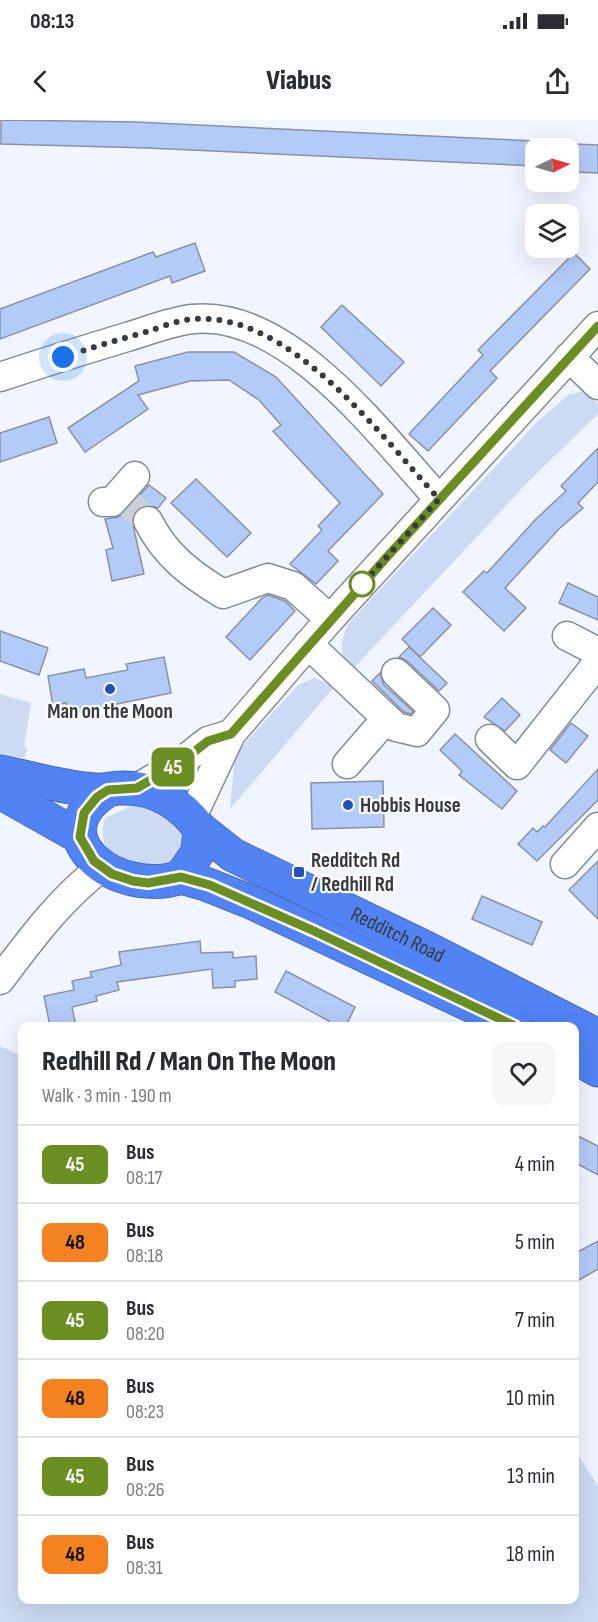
<!DOCTYPE html>
<meta charset="utf-8">
<style>
:root{--surface:#fff;--page:#f7f7f7;--text:#2b2b33;--muted:#7c7c81;--line:#e1e1e2}
body{margin:0;font-family:"Sofia Sans Condensed",sans-serif;background:var(--page);color:var(--text);height:100vh;display:flex;flex-direction:column;font-size:22px;white-space:nowrap}
*{box-sizing:border-box;margin:0}
p{font-size:20px;color:var(--muted)}
.icon{flex:none;width:33px;height:33px;fill:none;stroke:currentColor;stroke-width:2;stroke-linecap:round;stroke-linejoin:round}
.map{position:relative;flex:1;overflow:hidden}
.details{position:absolute;left:18px;top:902px;width:561px;height:582px;display:flex;flex-direction:column;background:var(--surface);border-radius:12px;box-shadow:0 6px 24px #0002}
.details>*{flex:none}
.badge{padding:0 12px;border-radius:9px;font-size:21px;line-height:39px}
.needle{width:39px;rotate:85deg}
.controls{position:absolute;left:525px;top:18px;display:grid;gap:12px}
.controls a{display:grid;place-items:center;width:54px;height:54px;border-radius:12px;background:var(--surface);box-shadow:0 6px 24px #0002;font-size:30px}
.you{position:absolute;width:30px;height:30px;margin:-15px;border:4px solid #fff;border-radius:50%;background:#1a73e8;box-shadow:0 0 0 9px #1a73e833}
.map>.badge{position:absolute;translate:-50% -50%;box-shadow:0 0 0 3px #fff}
.round{display:grid;place-items:center;flex:none;width:63px;height:63px;border-radius:12px;background:var(--page)}
.overview{display:flex;align-items:center;justify-content:space-between;height:102px;padding:0 24px}
h1{font-size:28px;font-weight:800;line-height:45px}
ul{padding:0;list-style:none}
li{display:flex;align-items:center;gap:18px;height:78px;padding:0 24px;border-top:2px solid var(--line)}
li div{flex:1}
li b{display:block;font-size:22px}
li em{font-style:normal}
li .badge{min-width:66px;font-weight:700;text-align:center}
.status{display:flex;justify-content:space-between;align-items:center;height:42px;padding:0 30px;background:var(--surface);direction:ltr}
.status svg{height:16px;fill:currentColor}
header{display:flex;justify-content:space-between;align-items:center;height:78px;padding:0 24px;background:var(--surface);font-size:27px;font-weight:800}
.map>svg:first-child{display:block}
.green{fill:#ccdaf4}
.building{fill:#b3cbf8;stroke:#8a91a0;stroke-width:1.5}
.lines{fill:none;stroke-linecap:round;stroke-linejoin:round}
.minor-tunnel{stroke:#cbd0d9;stroke-width:28;stroke-dasharray:28 14;stroke-linecap:butt}
.minor-casing{stroke:#838a98;stroke-width:31}
.highway-casing{stroke:#486ab6;stroke-width:35}
.minor{stroke:#fff;stroke-width:28}
.highway{stroke:#5183f5;stroke-width:33}
.line-casing{stroke:#fff;stroke-width:14}
.line{stroke:#6b8e23;stroke-width:9}
.walk{stroke:#373b41;stroke-width:6;stroke-dasharray:0 10.8}
.stop-dot{fill:#fff;stroke:#6b8e23;stroke-width:3}
.poi-dot{fill:#2450be;stroke:#fff;stroke-width:2}
.labels{text-anchor:middle;stroke-width:4.5;stroke-linejoin:round;paint-order:stroke}
.poi-label{font-size:21px;font-weight:bold;fill:#373b41;stroke:#fff;text-anchor:start}
.street-label{font-size:21px;fill:#373b41;stroke:#fff}
</style>
<div class="status"><b>08:13</b><svg viewBox="0 0 49 12"><path d="M0 12V9h3v3zM5 12V6h3v6zM10 12V3h3v9zM15 12V0h3v12zM26 1h20v11H26zM47 4h2v5h-2z"/></svg></div>
<header><svg class="icon" aria-label="back" viewBox="0 0 24 24"><path d="M15 5l-7 7 7 7"/></svg>Viabus<svg class="icon" aria-label="share" viewBox="0 0 24 24"><path d="M12 15V3M7 8l5-5 5 5M5 13v7h14v-7"/></svg></header>
<div class="map">
<svg width="598" height="1502" viewBox="0 0 598 1502">
<rect width="100%" height="100%" fill="#f0f5ff"/>
<!-- green -->
<g class="green">
<path d="M584,271L598,284V294L529,361L352,550C338,532 340,525 348,504L540,299L570,274Z"/>
<polygon points="314,558 335,566 230,689 235,634 298,565"/>
<polygon points="0,574 31,583 24,625 27,629 25,637 0,638"/>
<path d="M133,685C157,692 182,698 188,725L167,749C157,748 144,750 134,748C110,743 97,721 105,698Z"/>
<polygon points="0,926 22,936 22,1479 574,1479 575,1330 598,1366 598,1502 0,1502"/>
</g>
<!-- building -->
<g class="building">
<polygon points="1,0 135,2 536,21 536,46 148,28 1,24"/>
<polygon points="574,24 598,25 598,53 573,52"/>
<polygon points="195,123 205,151 172,163 170,156 0,219 0,189 153,132 156,137"/>
<polygon points="574,133 590,149 490,251 497,258 428,331 409,314 483,235 478,230"/>
<polygon points="342,185 404,242 381,266 321,207"/>
<polygon points="188,232 234,232 276,257 383,374 328,431 338,441 316,464 290,444 322,410 318,406 340,383 273,311 281,305 259,280 229,260 190,261 138,275 148,289 85,332 68,308 139,261 135,246"/>
<polygon points="49,297 57,323 0,342 0,313"/>
<polygon points="598,328 598,362 578,383 583,388 559,409 505,468 526,488 504,511 463,472 484,451 487,453 535,400 566,371 561,366"/>
<polygon points="196,359 251,413 227,437 171,383"/>
<polygon points="149,365 166,378 158,388 148,385 139,387 134,393 132,401 144,454 112,461 106,430 113,428 105,399 118,397 124,393"/>
<polygon points="568,463 598,477 598,500 559,483"/>
<polygon points="268,475 285,481 295,491 250,540 226,517 262,478"/>
<polygon points="433,488 451,505 420,537 402,519"/>
<polygon points="0,511 48,528 39,555 0,541"/>
<polygon points="409,527 447,563 439,571 407,541 399,537"/>
<polygon points="164,537 171,573 68,594 66,583 53,586 48,556 84,549 86,558 128,550 126,544"/>
<polygon points="380,553 384,565 413,591 411,594 404,592 372,561"/>
<polygon points="502,578 520,595 505,611 484,597"/>
<polygon points="571,603 588,616 566,643 550,630"/>
<polygon points="455,614 517,671 502,689 459,655 462,651 440,630"/>
<polygon points="598,649 598,680 537,741 518,724 533,708 537,712 543,706 545,707"/>
<polygon points="383,661 384,707 312,709 311,663"/>
<polygon points="598,741 598,799 569,770"/>
<polygon points="482,776 542,802 532,825 472,799"/>
<polygon points="200,821 201,833 233,832 233,838 256,836 257,859 235,861 235,867 213,868 212,849 117,862 119,870 96,876 97,881 72,887 76,906 50,906 44,876 74,870 72,861 92,857 90,852 121,845 119,832"/>
<polygon points="286,851 355,887 346,906 326,906 329,901 275,872"/>
<polygon points="574,1014 598,1026 598,1055 574,1042"/>
<polygon points="598,1121 598,1149 574,1163 574,1134"/>
</g>
<g class="lines">
<!-- minor-tunnel -->
<polyline class="minor-tunnel" points="129,384 148,401"/>
<!-- minor casing -->
<g class="minor-casing">
<g id="minor">
<polyline points="569,237 598,265"/>
<path d="M0,257C42,243 84,230 127,217C148,211 171,201 193,199C288,189 381,316 439,379"/>
<polyline points="103,382 112,382 135,356"/>
<path d="M148,401C165,435 190,454 223,474L268,458L293,466L330,499"/>
<polyline points="567,516 598,532"/>
<polyline points="308,524 396,607 417,612 435,590 396,553"/>
<polyline points="490,619 517,645 598,542"/>
<polyline points="347,644 386,599"/>
<polyline points="137,668 180,643 208,621 231,614"/>
<polyline points="192,697 231,614 330,499 598,206"/>
<polyline points="565,744 598,707"/>
<path d="M0,860C31,819 60,779 102,747"/>
</g>
</g>
<!-- highway casing -->
<g class="highway-casing">
<g id="highway">
<path d="M0,652C31,658 63,668 95,670C104,671 113,668 122,668C155,667 181,683 200,709L198,732L181,757C118,779 35,716 108,670"/>
<polyline points="0,672 80,717"/>
<path id="s1" d="M200,709L233,735L428,829L598,916"/>
<polyline points="181,757 203,763 251,782 515,906"/>
<polyline points="574,937 598,950"/>
</g>
</g>
<!-- minor -->
<use href="#minor" class="minor"/>
<!-- highway -->
<use href="#highway" class="highway"/>
</g>
<g class="lines">
<!-- line casing -->
<g class="line-casing">
<polyline id="line" points="515,906 314,811 210,765 181,757 148,763 133,761 112,754 94,741 80,717 84,693 97,677 108,670 137,668 180,643 208,621 231,614 386,438 598,206"/>
</g>
<!-- line -->
<use href="#line" class="line"/>
<!-- walk -->
<path class="walk" d="M63,237C90,228 118,220 146,212C161,207 178,200 194,199C290,192 380,315 439,379L358,469L362,464"/>
</g>
<!-- markers -->
<circle class="stop-dot" cx="362" cy="464" r="12"/>
<g class="poi-dot">
<circle cx="110" cy="569" r="6"/>
<circle cx="348" cy="685" r="6"/>
<rect x="293" y="746" width="12" height="12" rx="3"/>
</g>
<g class="labels">
<!-- poi labels -->
<g class="poi-label">
<text x="110" y="598" text-anchor="middle">Man on the Moon</text>
<text x="360" y="692">Hobbis House</text>
<text x="311" y="747">Redditch Rd<tspan x="311" dy="24">/ Redhill Rd</tspan></text>
</g>
<!-- street labels -->
<g class="street-label">
<text dy="7" stroke="none"><textPath href="#s1" startOffset="225">Redditch Road</textPath></text>
</g>
</g>
</svg>
<div class="controls">
<a><svg class="needle" viewBox="-14 -14 28 28"><path d="M0-13l5 13h-10z" fill="#e53935"/><path d="M0 13l5-13h-10z" fill="#7c7c81"/></svg></a>
<a><svg class="icon" aria-label="layers" viewBox="0 0 24 24"><path d="M12 4l9 5-9 5-9-5zM3 14l9 5 9-5"/></svg></a>
</div>
<div class="you" style="left:63px;top:237px"></div>
<b class="badge" style="left:173px;top:647px;background:#6b8e23;color:#fff">45</b>
<section class="details">
<div class="overview"><div><h1>Redhill Rd / Man On The Moon</h1><p>Walk · 3 min · 190 m</p></div><a class="round"><svg class="icon" aria-label="heart" viewBox="0 0 24 24"><path d="M12 20l-8-8c-3-5 5-10 8-4 3-6 11-1 8 4z"/></svg></a></div>
<ul>
<li><span class="badge" style="background:#6b8e23;color:#fff">45</span><div><b>Bus</b><p>08:17</p></div><em>4 min</em></li>
<li><span class="badge" style="background:#f58220;color:#111">48</span><div><b>Bus</b><p>08:18</p></div><em>5 min</em></li>
<li><span class="badge" style="background:#6b8e23;color:#fff">45</span><div><b>Bus</b><p>08:20</p></div><em>7 min</em></li>
<li><span class="badge" style="background:#f58220;color:#111">48</span><div><b>Bus</b><p>08:23</p></div><em>10 min</em></li>
<li><span class="badge" style="background:#6b8e23;color:#fff">45</span><div><b>Bus</b><p>08:26</p></div><em>13 min</em></li>
<li><span class="badge" style="background:#f58220;color:#111">48</span><div><b>Bus</b><p>08:31</p></div><em>18 min</em></li>
</ul>
</section>
</div>
